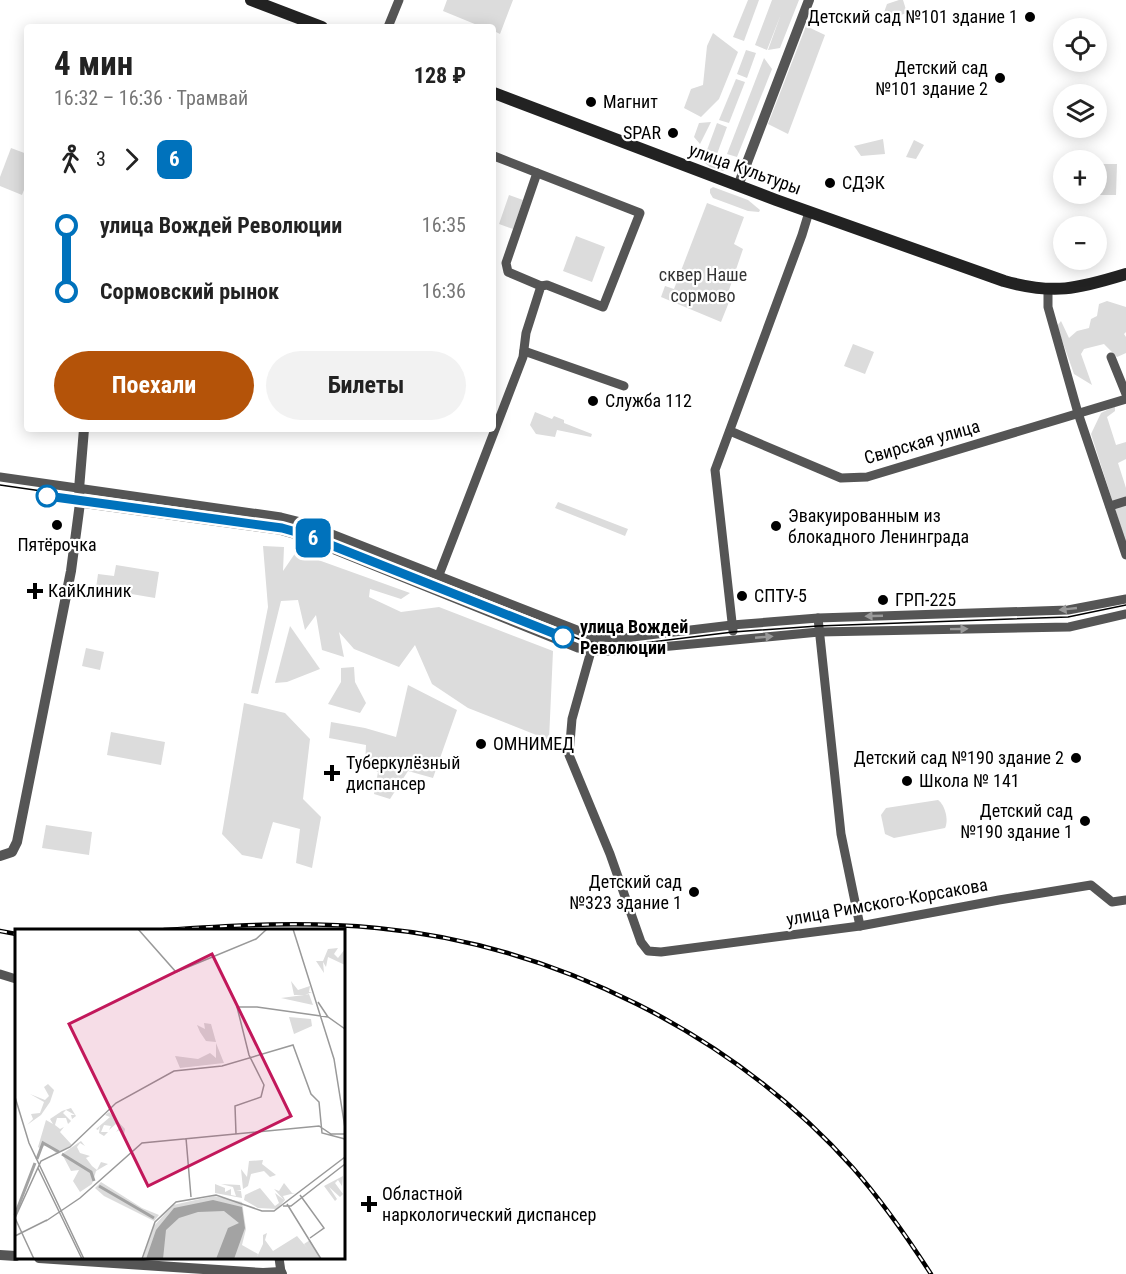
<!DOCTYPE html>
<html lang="ru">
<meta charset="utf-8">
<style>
:root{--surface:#fff;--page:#f2f2f2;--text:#222;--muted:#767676;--accent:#b45309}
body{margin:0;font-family:"Roboto Condensed",sans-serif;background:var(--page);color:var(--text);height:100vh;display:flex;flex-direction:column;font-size:22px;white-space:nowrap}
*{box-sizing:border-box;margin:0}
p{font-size:20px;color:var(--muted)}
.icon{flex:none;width:33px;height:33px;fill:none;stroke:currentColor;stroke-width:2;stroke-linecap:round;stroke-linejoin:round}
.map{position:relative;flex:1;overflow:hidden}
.panel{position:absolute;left:24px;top:24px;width:472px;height:408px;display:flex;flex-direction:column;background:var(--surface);border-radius:6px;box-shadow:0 3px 15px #0003}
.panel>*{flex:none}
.badge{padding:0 12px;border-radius:9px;font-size:21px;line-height:39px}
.fabs{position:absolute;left:1053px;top:18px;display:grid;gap:12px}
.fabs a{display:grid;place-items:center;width:54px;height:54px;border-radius:50%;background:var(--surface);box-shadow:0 3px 15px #0003;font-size:30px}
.map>.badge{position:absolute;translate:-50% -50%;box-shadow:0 0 0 3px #fff}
.legs{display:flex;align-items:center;gap:9px;height:66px;padding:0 30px;font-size:20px}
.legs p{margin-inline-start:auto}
.headline{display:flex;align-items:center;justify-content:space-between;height:102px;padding:0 30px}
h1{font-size:33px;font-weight:700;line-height:45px}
.primary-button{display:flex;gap:12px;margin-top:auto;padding:12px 30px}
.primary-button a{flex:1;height:69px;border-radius:36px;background:var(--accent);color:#fff;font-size:24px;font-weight:700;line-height:69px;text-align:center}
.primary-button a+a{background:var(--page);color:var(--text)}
ul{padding:0 30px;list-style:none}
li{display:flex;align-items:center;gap:21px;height:66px;font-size:22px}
li i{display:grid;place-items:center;width:9px;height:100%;margin:0 8px;background:currentColor}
li i::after{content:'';width:15px;height:15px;margin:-8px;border:4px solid;border-radius:50%;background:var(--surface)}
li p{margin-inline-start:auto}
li:first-child i{background:linear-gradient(#0000 50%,currentColor 0)}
li:last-child i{background:linear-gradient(currentColor 50%,#0000 0)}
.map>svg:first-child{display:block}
.green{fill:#dcdcdc}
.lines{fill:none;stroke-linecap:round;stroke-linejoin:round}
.minor{stroke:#555;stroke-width:9}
.tertiary{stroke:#555;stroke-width:10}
.secondary{stroke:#222;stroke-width:12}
.tram{stroke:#000;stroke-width:1.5}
.rail-casing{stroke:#000;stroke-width:4.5}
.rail{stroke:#fff;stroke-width:2;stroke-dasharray:7;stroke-linecap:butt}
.oneway{fill:#999}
.line-1-casing{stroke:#fff;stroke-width:14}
.line-1{stroke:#0072bc;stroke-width:9}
.poi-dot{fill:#000;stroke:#fff;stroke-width:2}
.stop-1-dot{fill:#fff;stroke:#0072bc;stroke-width:3}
.labels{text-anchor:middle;stroke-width:4.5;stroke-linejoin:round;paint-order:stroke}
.poi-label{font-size:18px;fill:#000;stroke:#fff;text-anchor:start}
.street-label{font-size:18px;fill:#000;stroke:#fff}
.park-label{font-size:18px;fill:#333;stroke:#fff}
.stop-label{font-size:18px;font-weight:bold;fill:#000;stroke:#fff;text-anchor:start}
.inset-river{fill:none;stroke:#a3a3a3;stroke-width:3}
.inset-road{fill:none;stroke:#999;stroke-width:1.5}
.view{fill:#c2185b;fill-opacity:0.15;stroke:#c2185b;stroke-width:3}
.inset-edge{fill:none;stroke:#000;stroke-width:3}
</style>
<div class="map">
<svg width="1126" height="1274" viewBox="0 0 1126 1274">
<rect width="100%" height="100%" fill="#fff"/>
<!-- green -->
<g class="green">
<polygon points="447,0 513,0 500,34 494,31 494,27 482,27 443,11"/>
<polygon points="748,0 759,0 744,41 733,37"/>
<polygon points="772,0 799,0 780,48 768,50 781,14 767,50 755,45"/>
<polygon points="899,0 903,0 907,13 891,18 882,18 887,4"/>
<polygon points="806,26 825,35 788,134 768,124"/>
<polygon points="713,33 738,52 719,99 701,117 684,108 691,89 703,85 707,46"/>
<polygon points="746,50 756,53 747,78 737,74"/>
<polygon points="764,58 772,69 737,157 727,154"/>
<polygon points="736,79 745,82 729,123 719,120"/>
<polygon points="711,122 700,144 694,137 699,123"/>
<polygon points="717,123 727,127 717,154 707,150"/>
<polygon points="883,139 885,154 861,156 854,146"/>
<polygon points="914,140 924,145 916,159 906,157"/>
<polygon points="11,148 27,154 27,182 22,195 0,186 0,177"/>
<polygon points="707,157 731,166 723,171 710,167 705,163"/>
<polygon points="1097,164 1117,164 1116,195 1096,195"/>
<polygon points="713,187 748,200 760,210 759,212 748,211 713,198 710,193 710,189"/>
<polygon points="509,195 523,200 513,229 499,224"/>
<polygon points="707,203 744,217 734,244 743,249 729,290 733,292 721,322 661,297 665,286 674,289"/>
<polygon points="576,236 605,247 592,282 563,271"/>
<polygon points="1107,301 1126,307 1126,332 1124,334 1126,337 1126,353 1117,357 1104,344 1084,349 1081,354 1092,385 1074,374 1057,326 1061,321 1069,338 1077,331 1089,328 1091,319 1097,316 1099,304"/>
<polygon points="853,344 874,352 865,374 844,366"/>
<polygon points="1115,406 1115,411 1107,417 1116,445 1126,442 1126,459 1118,463 1126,488 1126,543 1091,434 1101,413"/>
<polygon points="535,412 552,419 554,416 564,420 564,423 592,434 591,437 557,430 555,437 536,434 530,425"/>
<polygon points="558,502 628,529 625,536 555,508"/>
<polygon points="263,546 284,547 283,571 296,552 410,593 401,599 370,589 369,597 401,612 439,607 553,651 549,740 468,708 432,684 415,645 399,667 354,649 339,632 344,657 322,650 316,615 305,630 298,600 281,601 258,694 251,693 268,607"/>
<polygon points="116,565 159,572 155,598 96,588 98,574 114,576"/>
<polygon points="290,626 320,669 287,682 275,683"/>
<polygon points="86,648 104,652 100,670 82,666"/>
<polygon points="354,667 355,682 366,703 360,713 328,704 341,682 341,668"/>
<polygon points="408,685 457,710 433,778 408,771 390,799 374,794 378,772 365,765 366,745 329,738 331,722 365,728 396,737"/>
<polygon points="244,703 285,713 310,739 303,799 321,817 312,868 296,863 300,829 273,822 262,859 242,855 222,834"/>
<polygon points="111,732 165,742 161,765 107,755"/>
<path d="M938,800C945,805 949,820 945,828L894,838L885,834L881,815L886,808Z"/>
<polygon points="46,825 92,832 89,855 42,848"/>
</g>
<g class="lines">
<!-- minor -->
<g class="minor">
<polyline points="388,27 399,0"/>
<polyline points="537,173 506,263 508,272 541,286"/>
<polyline points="1048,290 1048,307 1078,413 1126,555"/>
<polyline points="524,351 624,386"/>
<polyline points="1111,357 1126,394"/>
<polyline points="730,431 841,478 867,477 1126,399"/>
<polyline points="0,477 281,517 301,522 595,637 624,638 732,625 818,618 1068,610 1126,599"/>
<polyline points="80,503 279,530 300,536 578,648 598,651 618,651 819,632 1069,627 1126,614"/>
<polyline points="1110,506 1126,501"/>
<polyline points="439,575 523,357 526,333 541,286 547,285 603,307 640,213 494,156"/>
<polyline points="818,618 841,834 860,926"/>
<polyline points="733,631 715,470 802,235 809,212"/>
<polyline points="595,637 572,719 569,755 610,854 641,942 648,951 661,952 860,926 999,900 1091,885 1112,902 1126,900"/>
<polyline points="0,974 16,979"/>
<polyline points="279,1258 281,1272"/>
</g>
<!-- tertiary -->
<g class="tertiary">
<polyline points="738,186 809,0"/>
<polyline points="0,856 12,852 17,842 71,571 80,503 79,489 84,429"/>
<polyline points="0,1255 16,1256"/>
<polyline points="39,1258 263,1273 281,1272 282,1274"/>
</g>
<!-- secondary -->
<g class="secondary">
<polyline points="251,0 322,27"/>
<path d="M494,93L776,200L1004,281C1054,295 1077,289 1126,274"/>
</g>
<!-- tram -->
<polyline class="tram" points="0,485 111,501 279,522 300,527 579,639 602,645 635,644 733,632 818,626 1068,617 1126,605"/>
<!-- rail casing -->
<g class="rail-casing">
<g id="rail">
<path d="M164,930C235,925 306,921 377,928C556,945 733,1034 853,1168C882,1201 907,1237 931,1274"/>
<polyline points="0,931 16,934"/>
</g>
</g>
<!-- rail -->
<use href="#rail" class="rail"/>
</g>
<!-- one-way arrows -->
<defs><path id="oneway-solid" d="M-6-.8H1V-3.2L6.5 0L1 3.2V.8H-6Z" transform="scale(1.5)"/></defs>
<g class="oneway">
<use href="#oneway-solid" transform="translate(1068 609) rotate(174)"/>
<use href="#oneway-solid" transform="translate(874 616) rotate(178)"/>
<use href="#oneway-solid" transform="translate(959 629) rotate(-1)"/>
<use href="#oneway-solid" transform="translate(764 637) rotate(-5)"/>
</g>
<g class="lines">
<!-- line-1 casing -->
<g class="line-1-casing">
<polyline id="line-1" points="47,496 282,528 303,534 563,637"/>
</g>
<!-- line-1 -->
<use href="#line-1" class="line-1"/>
</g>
<!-- markers -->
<g class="poi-dot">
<circle cx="1030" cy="17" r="6"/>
<circle cx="1000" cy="78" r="6"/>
<circle cx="591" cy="102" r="6"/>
<circle cx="673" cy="133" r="6"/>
<circle cx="830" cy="183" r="6"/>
<circle cx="593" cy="401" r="6"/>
<circle cx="57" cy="525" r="6"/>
<circle cx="776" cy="526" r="6"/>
<path d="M32 582h6v6h6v6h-6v6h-6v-6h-6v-6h6z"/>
<circle cx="742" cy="596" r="6"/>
<circle cx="883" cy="600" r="6"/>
<circle cx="481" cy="744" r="6"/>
<circle cx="1076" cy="758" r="6"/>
<path d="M329 764h6v6h6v6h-6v6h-6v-6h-6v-6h6z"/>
<circle cx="907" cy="781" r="6"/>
<circle cx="1085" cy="821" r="6"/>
<circle cx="694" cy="892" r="6"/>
<path d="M366 1195h6v6h6v6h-6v6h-6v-6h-6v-6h6z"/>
</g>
<g class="stop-1-dot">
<circle cx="47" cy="496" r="10"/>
<circle cx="563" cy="637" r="10"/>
</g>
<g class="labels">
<!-- poi labels -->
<g class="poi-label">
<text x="1018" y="23" text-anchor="end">Детский сад №101 здание 1</text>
<text x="988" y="74" text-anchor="end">Детский сад<tspan x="988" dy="21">№101 здание 2</tspan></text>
<text x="603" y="108">Магнит</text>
<text x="661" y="139" text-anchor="end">SPAR</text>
<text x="842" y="189">СДЭК</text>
<text x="605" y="407">Служба 112</text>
<text x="788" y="522">Эвакуированным из<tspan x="788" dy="21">блокадного Ленинграда</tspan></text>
<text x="57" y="551" text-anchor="middle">Пятёрочка</text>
<text x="48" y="597">КайКлиник</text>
<text x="754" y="602">СПТУ-5</text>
<text x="895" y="606">ГРП-225</text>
<text x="493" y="750">ОМНИМЕД</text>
<text x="1064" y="764" text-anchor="end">Детский сад №190 здание 2</text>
<text x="346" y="769">Туберкулёзный<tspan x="346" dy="21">диспансер</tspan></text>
<text x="919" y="787">Школа № 141</text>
<text x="1073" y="817" text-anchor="end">Детский сад<tspan x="1073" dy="21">№190 здание 1</tspan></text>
<text x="682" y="888" text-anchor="end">Детский сад<tspan x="682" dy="21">№323 здание 1</tspan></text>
<text x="382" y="1200">Областной<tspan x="382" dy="21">наркологический диспансер</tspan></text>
</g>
<!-- street labels -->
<g class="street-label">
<text transform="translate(745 169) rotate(20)" y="6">улица Культуры</text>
<text transform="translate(922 442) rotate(-16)" y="6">Свирская улица</text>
<text transform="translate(887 902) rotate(-10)" y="6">улица Римского-Корсакова</text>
</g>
<!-- park labels -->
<g class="park-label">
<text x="703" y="281">сквер Наше<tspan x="703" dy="21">сормово</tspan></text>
</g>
<!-- stop labels -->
<g class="stop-label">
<text x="580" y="633">улица Вождей<tspan x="580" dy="21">Революции</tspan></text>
</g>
</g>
<!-- overview -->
<g transform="translate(15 929)">
<rect width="330" height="330" fill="#fff"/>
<path d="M323,19L319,25L323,29L330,20V36L313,28L311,38L308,33L309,44L301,32H308L313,20ZM276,52L283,61L295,57L294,63H297L290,66L294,65L298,76L266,69L289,66H279ZM274,88L296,90L297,97L279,105ZM189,94L196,95L201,113L191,112L185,103L182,96L190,100ZM201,114L209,134L165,139L160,127L183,130L195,124L201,129ZM33,155L39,161L35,173L26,186L12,196L18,190L16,185L25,184L29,173L15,165L30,171L34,167L29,158ZM56,179L61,187L57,190L56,186H60L51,181L48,184L56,192L53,195L51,189H42L40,196L45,200L49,198L45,203L57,216L42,225L31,215L26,220L23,218L31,191L38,195L35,190L47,182ZM94,183L110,200L109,205L106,200L101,203L105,198L102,194L94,201L96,197L89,196L86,203H93L89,207L84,204L85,197L83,201L81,200L95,188L90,186ZM66,212L70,217L65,214L62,218L65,224L75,227L71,229L77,237L82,241L86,233L93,235L81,242L77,255L65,263L58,252L64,241L56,242L47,225ZM248,231L247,235L261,246L255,248L249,242L236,245L233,257L228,260L226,240L232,248L234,232ZM328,247L327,257L323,251L320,254L328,265L325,268L314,258L322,270L320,272L309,257ZM86,253L127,279L144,286L139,292L89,267L80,259ZM269,254L277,264H280L268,267L270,271L262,280L243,279L229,271L230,266L245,259L260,277L264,274L260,264L269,271L259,260L264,262ZM200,255L210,259V263L216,260V266L221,267L218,258L206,255L225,256L226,261L221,262H226L227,269L200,264ZM199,267L227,273L231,300L227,316L243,325L242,328L248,315V306L252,304L250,311L258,322L282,307L293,320L289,315L295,311L305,330H128L138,298L158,276Z" fill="#dcdcdc"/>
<path d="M198,271L227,278L230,299L219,330H201L213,299L224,294L209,282L183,283L164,289L151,301L148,330H131L141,301L159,279Z" fill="#a3a3a3"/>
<path class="inset-river" d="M47,225L76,243L79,252M22,230L28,214L44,223M84,257L139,289M0,286L20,234"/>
<path class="inset-road" d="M123,0L161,43L241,10L252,0M278,0L319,130L330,199M303,73L313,88M0,168L14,214L69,330M221,205L220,177L246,168L249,156L234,126L222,78H242L313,88L330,100M171,209L176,268M23,239L67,330M285,266L309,299L295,309M272,275L306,330M268,277H276L330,235M31,292L65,269L127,214L304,197L316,205H330M0,307L32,291M19,330L0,289L26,232L55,218L101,174L159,142L207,137L278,116L296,165L304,173L307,204L330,210M127,330L140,293L161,273L201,266L247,282H259L330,228"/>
<path class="view" d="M197,25L276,187L133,257L54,95Z"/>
<rect width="330" height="330" class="inset-edge"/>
</g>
</svg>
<div class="fabs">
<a><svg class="icon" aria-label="locate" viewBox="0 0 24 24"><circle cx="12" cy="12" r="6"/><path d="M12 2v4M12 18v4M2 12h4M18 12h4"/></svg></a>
<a><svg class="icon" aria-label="layers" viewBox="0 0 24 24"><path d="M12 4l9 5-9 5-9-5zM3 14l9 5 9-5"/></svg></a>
<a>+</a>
<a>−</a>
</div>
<b class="badge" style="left:313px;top:538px;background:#0072bc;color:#fff">6</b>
<section class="panel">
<div class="headline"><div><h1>4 мин</h1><p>16:32 – 16:36 · Трамвай</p></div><b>128 ₽</b></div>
<div class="legs"><svg class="icon" aria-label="walk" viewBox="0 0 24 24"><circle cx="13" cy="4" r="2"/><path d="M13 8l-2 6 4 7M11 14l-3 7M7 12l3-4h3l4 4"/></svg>3<svg class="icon" aria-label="forward" viewBox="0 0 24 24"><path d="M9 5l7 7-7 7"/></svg><b class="badge" style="background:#0072bc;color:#fff">6</b></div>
<ul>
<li><i style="color:#0072bc"></i><b>улица Вождей Революции</b><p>16:35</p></li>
<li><i style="color:#0072bc"></i><b>Сормовский рынок</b><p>16:36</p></li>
</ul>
<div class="primary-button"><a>Поехали</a><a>Билеты</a></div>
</section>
</div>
